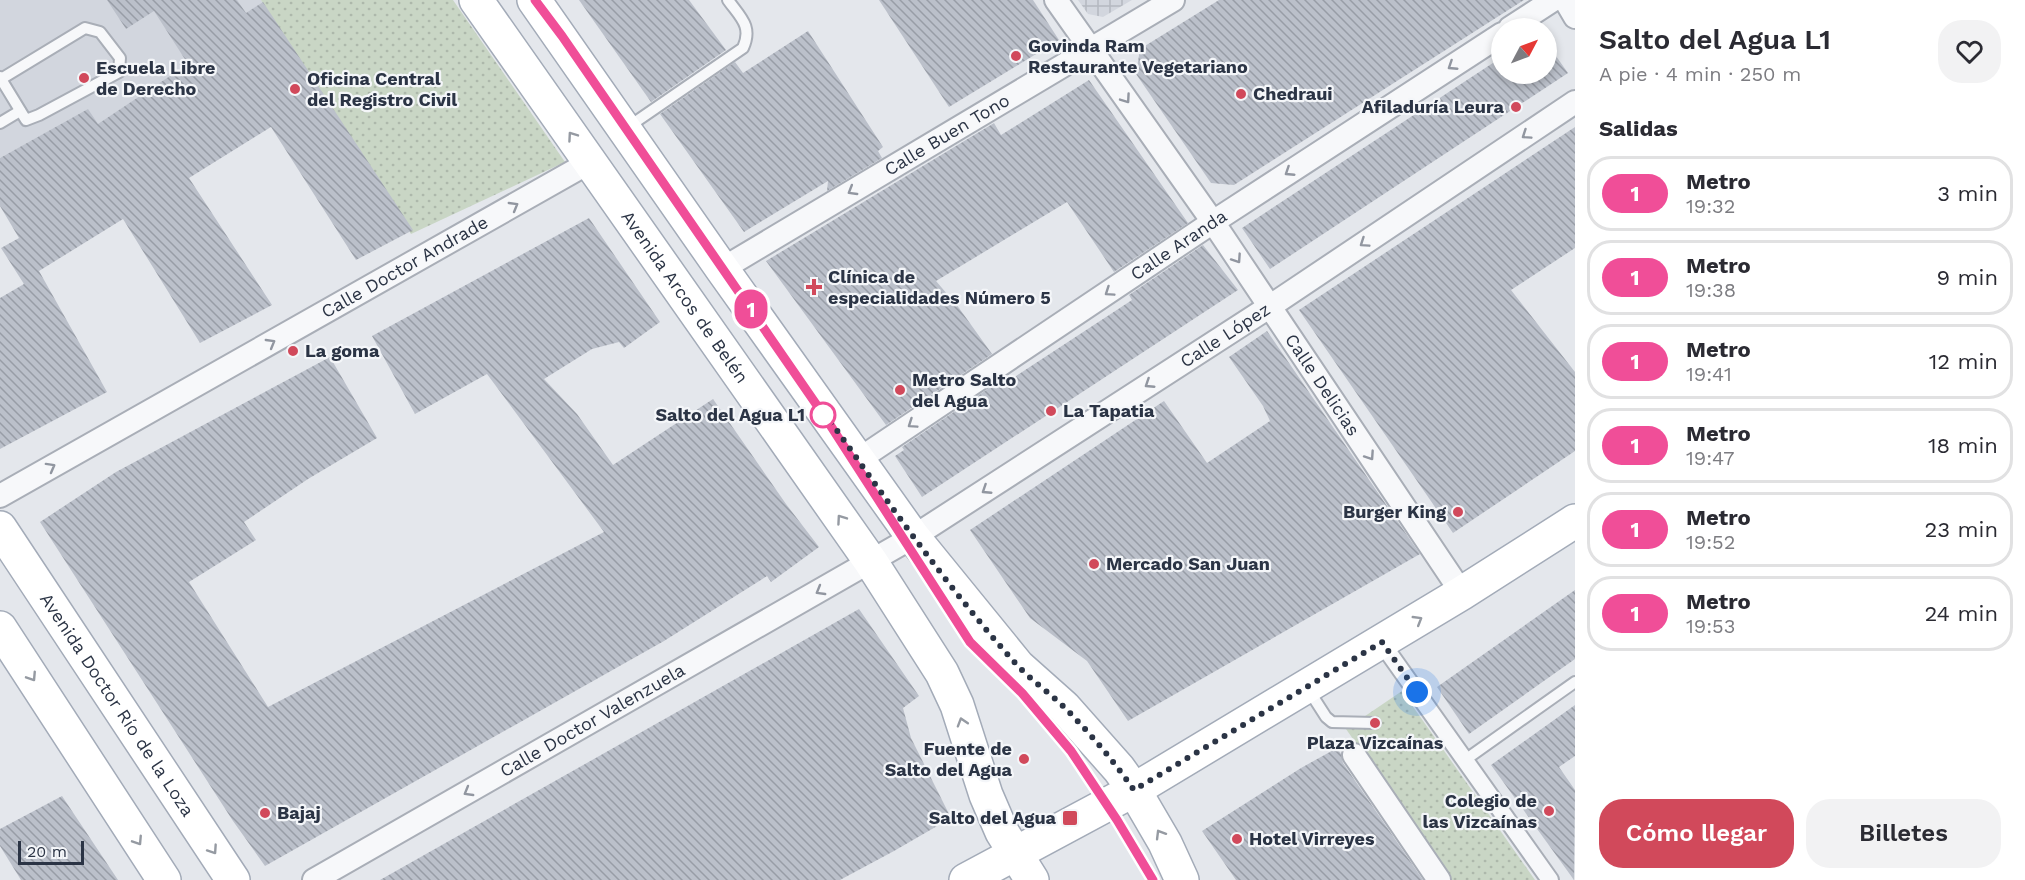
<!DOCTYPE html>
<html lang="es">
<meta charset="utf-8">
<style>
:root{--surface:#fff;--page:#f2f2f3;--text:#2b2b33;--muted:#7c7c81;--line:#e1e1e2;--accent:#d1495b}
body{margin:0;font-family:"Work Sans",sans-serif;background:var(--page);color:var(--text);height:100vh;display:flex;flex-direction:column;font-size:22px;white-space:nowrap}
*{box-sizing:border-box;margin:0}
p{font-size:20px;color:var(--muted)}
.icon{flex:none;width:33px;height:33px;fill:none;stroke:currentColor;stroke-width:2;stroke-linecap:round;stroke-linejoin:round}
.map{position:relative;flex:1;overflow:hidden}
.side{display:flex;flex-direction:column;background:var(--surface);width:450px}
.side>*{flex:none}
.badge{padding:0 12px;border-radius:20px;font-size:21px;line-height:39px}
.needle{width:39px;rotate:49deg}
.controls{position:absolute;left:1491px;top:18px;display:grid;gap:12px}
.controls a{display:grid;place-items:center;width:66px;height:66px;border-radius:50%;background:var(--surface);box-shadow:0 3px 9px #0003;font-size:30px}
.scale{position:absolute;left:18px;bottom:15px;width:66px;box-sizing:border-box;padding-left:6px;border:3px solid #2b3445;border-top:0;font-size:16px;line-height:21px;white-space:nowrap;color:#2b3445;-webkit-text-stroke:4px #f4f6f9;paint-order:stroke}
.you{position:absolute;width:30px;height:30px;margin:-15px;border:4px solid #fff;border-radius:50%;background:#1a73e8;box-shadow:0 0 0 9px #1a73e833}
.map>.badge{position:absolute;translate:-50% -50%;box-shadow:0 0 0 3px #fff}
h2{padding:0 24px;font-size:22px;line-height:54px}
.round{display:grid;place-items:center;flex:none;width:63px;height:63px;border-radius:24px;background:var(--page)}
.overview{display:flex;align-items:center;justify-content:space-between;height:102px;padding:0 24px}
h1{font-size:28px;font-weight:600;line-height:45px}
.primary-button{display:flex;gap:12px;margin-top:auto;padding:12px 24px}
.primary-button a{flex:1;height:69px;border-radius:24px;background:var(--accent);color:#fff;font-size:24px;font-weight:600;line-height:69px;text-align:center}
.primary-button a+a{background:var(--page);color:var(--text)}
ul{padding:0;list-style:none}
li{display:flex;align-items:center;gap:18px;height:75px;margin:0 12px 9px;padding:0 12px;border:3px solid var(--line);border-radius:24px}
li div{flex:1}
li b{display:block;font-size:22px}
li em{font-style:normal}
li .badge{min-width:66px;font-weight:700;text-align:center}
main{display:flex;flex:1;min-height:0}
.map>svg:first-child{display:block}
.built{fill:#d2d6de}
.industrial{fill:url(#industrial-grid)}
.park{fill:url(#park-dots)}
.building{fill:url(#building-back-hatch)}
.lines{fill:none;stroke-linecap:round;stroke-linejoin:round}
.service-casing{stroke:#a9aeb7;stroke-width:14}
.pedestrian-casing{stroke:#a9aeb7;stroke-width:20}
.minor-casing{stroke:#a9aeb7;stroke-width:26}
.primary-casing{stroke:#a3abb8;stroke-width:36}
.service{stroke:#f7f8fa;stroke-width:10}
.pedestrian{stroke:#f7f8fa;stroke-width:16}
.minor{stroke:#f7f8fa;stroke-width:22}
.primary{stroke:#fff;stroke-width:33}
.oneway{stroke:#9196a0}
.oneway2{stroke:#959aa2}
.line-casing{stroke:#fff;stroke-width:14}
.line{stroke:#f04e98;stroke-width:9}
.walk{stroke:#2b3445;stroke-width:6;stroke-dasharray:0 10.8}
.poi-dot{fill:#d1495b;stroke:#f4f6f9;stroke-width:2}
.stop-dot{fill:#fff;stroke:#f04e98;stroke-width:3}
.labels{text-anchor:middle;stroke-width:4.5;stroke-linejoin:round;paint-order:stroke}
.poi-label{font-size:18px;font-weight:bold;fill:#2b3445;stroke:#f4f6f9;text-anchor:start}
.street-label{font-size:18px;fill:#2b3445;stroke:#f4f6f9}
.stop-label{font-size:18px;font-weight:bold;fill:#2b3445;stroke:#f4f6f9;text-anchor:end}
</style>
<main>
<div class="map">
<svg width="1575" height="880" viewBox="0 0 1575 880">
<defs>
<pattern id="industrial-grid" width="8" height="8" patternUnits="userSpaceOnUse" patternTransform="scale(1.5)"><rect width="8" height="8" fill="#d2d6de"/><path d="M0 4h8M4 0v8" fill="none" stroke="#b4b8c0"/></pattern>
<pattern id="park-dots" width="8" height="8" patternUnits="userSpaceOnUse" patternTransform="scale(1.5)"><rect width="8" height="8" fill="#c9d6c5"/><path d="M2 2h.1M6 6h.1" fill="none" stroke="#adb8ab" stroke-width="1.8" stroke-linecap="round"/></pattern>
<pattern id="building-back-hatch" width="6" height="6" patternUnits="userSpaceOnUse" patternTransform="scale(1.5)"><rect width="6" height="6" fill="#bbc0ca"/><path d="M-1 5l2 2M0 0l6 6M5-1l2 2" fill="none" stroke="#989da6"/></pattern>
</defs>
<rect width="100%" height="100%" fill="#e4e7ec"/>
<!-- built -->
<polygon class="built" points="0,0 261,0 263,2 211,37 216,46 98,126 88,110 0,158"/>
<!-- industrial -->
<polygon class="industrial" points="1078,0 1132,0 1103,17 1088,14"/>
<!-- park -->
<g class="park">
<polygon points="261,0 453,0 565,162 411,234"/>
<polygon points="1402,691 1535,880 1451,880 1346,729"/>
</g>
<!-- building -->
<g class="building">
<polygon points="107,0 237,0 246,13 263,2 413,230 356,260 271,127 189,178 272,305 200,343 123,219 39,271 107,392 0,449 0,298 24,284 1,248 19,238 0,206 0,158 88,109 98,124 188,64 154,11 126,29"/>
<polygon points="579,0 689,0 726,50 651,102"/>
<polygon points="879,0 1033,0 1059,40 949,107"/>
<polygon points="1219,0 1524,0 1234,185 1211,183 1136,74 1140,49"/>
<polygon points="808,31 883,147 878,151 882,158 827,191 828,181 744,232 660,114 735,62 743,73"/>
<polygon points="1546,42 1568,73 1270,269 1242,228 1502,57 1502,74 1546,74"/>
<polygon points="1089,80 1188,223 1114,272 1067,202 936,281 959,308 992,354 886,425 766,261 994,123 1001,135"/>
<polygon points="1575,127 1575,248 1511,290 1575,372 1575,451 1453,533 1299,310"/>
<polygon points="589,218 660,322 624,348 619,342 592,349 544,379 577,414 613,465 713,399 786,504 819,547 771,582 767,576 664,641 265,866 233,821 40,522 116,472 330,357 377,438 308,479 244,522 256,540 189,582 268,707 604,532 487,374 415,414 372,336"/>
<polygon points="1203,245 1238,290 922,497 895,456 904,450 902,447 1007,376 1010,380 1132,300 1129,295"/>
<polygon points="1267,331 1420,554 1128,721 1087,661 1030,618 970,530 1164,401 1207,463 1270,421 1263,406 1229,357"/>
<polygon points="1575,590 1575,659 1469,734 1437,687"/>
<polygon points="859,609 919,696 903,708 911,738 951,818 894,851 840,880 380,880"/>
<polygon points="1575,705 1575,756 1559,767 1575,790 1574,880 1491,765"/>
<polygon points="1337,748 1341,754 1343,763 1423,880 1236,880 1202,831 1301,768"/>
<polygon points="62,796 118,880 21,880 0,846 0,829"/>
</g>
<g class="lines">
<!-- service casing -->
<g class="service-casing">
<g id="service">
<polyline points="0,77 1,79 26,120 39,115 119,72 120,58 100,32 85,28 1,79 0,80"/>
<polyline points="0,123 20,111"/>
<path d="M628,127L743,48C753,26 740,17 728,0"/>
<polyline points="1308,689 1326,717 1332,722 1375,723"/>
<polyline points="1465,760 1575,682"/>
</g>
</g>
<!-- pedestrian casing -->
<g class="pedestrian-casing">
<polyline id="pedestrian" points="1381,642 1550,880"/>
</g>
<!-- minor casing -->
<g class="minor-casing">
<g id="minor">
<path id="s1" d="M1056,0L1213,222L1462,593"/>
<polyline points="1565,0 1575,17"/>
<polyline points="1510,28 1553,0"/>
<path id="s2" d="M722,269L1173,0"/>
<path id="s3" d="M858,460L1213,222L1502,34"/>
<path id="s4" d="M0,496L590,162"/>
<polyline points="1354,755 1439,880"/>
<path id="s5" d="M314,880L913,537L1269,307L1575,102"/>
</g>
</g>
<!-- primary casing -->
<g class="primary-casing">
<g id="primary">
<path id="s6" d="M476,0L871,562L942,673L957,705L986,795L1002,832L1032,880"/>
<polyline points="534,0 722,269 913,537 1018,666 1064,707 1119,769 1134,790 1165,843 1182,880"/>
<path id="s7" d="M0,528L233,880"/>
<polyline points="0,628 164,880"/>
<polyline points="966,880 1134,790 1462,593 1575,521"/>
</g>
</g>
<!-- service -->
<use href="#service" class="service"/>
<!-- pedestrian -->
<use href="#pedestrian" class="pedestrian"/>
<!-- minor -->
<use href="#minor" class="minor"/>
<!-- primary -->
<use href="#primary" class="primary"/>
</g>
<!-- one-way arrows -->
<defs><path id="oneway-chevron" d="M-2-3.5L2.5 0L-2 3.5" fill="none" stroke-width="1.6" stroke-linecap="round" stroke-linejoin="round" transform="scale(1.5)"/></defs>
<g class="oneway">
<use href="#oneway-chevron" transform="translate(1452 66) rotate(147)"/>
<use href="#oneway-chevron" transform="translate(1126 99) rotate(55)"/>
<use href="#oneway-chevron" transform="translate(1526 135) rotate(146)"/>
<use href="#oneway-chevron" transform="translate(1289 172) rotate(147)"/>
<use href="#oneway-chevron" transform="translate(852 191) rotate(149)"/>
<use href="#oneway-chevron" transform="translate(514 206) rotate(-30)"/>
<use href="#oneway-chevron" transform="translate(1364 243) rotate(146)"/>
<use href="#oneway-chevron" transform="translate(1237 259) rotate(56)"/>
<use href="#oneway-chevron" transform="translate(1109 292) rotate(146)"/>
<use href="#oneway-chevron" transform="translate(271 343) rotate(-30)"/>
<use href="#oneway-chevron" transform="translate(1149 384) rotate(147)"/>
<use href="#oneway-chevron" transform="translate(912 424) rotate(146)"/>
<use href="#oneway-chevron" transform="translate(1370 456) rotate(56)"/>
<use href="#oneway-chevron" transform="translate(51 467) rotate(-29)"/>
<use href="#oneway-chevron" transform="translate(986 490) rotate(147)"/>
<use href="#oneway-chevron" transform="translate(820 591) rotate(150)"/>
<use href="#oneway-chevron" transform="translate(468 792) rotate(150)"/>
</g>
<g class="oneway2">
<use href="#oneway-chevron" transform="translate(572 136) rotate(-125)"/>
<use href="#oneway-chevron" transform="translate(841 519) rotate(-125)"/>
<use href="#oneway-chevron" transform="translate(1418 620) rotate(-31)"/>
<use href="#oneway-chevron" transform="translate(32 677) rotate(57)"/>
<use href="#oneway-chevron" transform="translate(962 722) rotate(-107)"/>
<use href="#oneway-chevron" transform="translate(1160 834) rotate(-121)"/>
<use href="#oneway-chevron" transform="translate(138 841) rotate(57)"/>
<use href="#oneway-chevron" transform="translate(213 850) rotate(56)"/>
</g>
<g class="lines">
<!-- line casing -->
<g class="line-casing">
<polyline id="line" points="535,0 562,36 825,417 970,642 1022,693 1071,751 1117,820 1153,880"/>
</g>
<!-- line -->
<use href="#line" class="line"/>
<!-- walk -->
<path class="walk" d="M823,415L831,422C890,505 948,588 1016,664C1030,679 1048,692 1063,706C1089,732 1113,760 1134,790L1382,642L1417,692"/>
</g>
<!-- markers -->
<g class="poi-dot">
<circle cx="1016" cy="56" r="6"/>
<circle cx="84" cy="78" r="6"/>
<circle cx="295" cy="89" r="6"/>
<circle cx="1241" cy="94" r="6"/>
<circle cx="1516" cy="107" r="6"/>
<path d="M811 278h6v6h6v6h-6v6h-6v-6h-6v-6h6z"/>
<circle cx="293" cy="351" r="6"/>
<circle cx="900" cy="390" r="6"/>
<circle cx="1051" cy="411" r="6"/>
<circle cx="1458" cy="512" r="6"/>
<circle cx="1094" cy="564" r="6"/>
<circle cx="1375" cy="723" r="6"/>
<circle cx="1024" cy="759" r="6"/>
<circle cx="1549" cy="811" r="6"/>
<circle cx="265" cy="813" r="6"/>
<rect x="1062" y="810" width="16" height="16" rx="3"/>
<circle cx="1237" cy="839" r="6"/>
</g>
<circle class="stop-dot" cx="823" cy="415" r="12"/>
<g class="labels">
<!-- poi labels -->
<g class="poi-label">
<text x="1028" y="52">Govinda Ram<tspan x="1028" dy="21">Restaurante Vegetariano</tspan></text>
<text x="96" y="74">Escuela Libre<tspan x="96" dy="21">de Derecho</tspan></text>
<text x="307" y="85">Oficina Central<tspan x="307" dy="21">del Registro Civil</tspan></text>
<text x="1253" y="100">Chedraui</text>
<text x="1504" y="113" text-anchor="end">Afiladuría Leura</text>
<text x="828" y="283">Clínica de<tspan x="828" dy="21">especialidades Número 5</tspan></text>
<text x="305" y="357">La goma</text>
<text x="912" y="386">Metro Salto<tspan x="912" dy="21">del Agua</tspan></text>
<text x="1063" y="417">La Tapatia</text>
<text x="1446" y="518" text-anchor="end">Burger King</text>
<text x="1106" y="570">Mercado San Juan</text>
<text x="1375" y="749" text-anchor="middle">Plaza Vizcaínas</text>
<text x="1012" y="755" text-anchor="end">Fuente de<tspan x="1012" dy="21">Salto del Agua</tspan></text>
<text x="1537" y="807" text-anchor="end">Colegio de<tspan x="1537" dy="21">las Vizcaínas</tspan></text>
<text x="277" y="819">Bajaj</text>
<text x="1056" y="824" text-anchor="end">Salto del Agua</text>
<text x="1249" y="845">Hotel Virreyes</text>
</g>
<!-- street labels -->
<g class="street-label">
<text dy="6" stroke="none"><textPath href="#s2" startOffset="262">Calle Buen Tono</textPath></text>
<text dy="6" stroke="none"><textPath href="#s3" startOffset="386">Calle Aranda</textPath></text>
<text dy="6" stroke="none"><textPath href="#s4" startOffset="465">Calle Doctor Andrade</textPath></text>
<text dy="6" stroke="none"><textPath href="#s6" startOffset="363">Avenida Arcos de Belén</textPath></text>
<text dy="6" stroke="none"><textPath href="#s5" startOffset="1062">Calle López</textPath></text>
<text dy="6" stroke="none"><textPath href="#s1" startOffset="468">Calle Delicias</textPath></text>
<text dy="6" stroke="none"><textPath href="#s7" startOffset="212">Avenida Doctor Río de la Loza</textPath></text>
<text dy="6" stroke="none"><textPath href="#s5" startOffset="321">Calle Doctor Valenzuela</textPath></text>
</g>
<!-- stop labels -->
<g class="stop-label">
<text x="805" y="421">Salto del Agua L1</text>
</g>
</g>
</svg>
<div class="controls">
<a><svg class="needle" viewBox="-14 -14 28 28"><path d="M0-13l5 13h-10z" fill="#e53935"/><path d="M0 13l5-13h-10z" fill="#7c7c81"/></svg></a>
</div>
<div class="scale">20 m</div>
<div class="you" style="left:1417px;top:692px"></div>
<b class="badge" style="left:751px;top:309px;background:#f04e98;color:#fff">1</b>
</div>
<section class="side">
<div class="overview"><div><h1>Salto del Agua L1</h1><p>A pie · 4 min · 250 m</p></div><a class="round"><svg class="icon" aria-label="heart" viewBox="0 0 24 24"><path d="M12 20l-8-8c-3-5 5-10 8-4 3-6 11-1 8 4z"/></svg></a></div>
<h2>Salidas</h2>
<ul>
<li><span class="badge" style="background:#f04e98;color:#fff">1</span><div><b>Metro</b><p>19:32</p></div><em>3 min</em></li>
<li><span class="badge" style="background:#f04e98;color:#fff">1</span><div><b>Metro</b><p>19:38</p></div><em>9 min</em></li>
<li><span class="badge" style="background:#f04e98;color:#fff">1</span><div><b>Metro</b><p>19:41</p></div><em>12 min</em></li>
<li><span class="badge" style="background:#f04e98;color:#fff">1</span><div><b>Metro</b><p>19:47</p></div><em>18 min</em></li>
<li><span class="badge" style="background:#f04e98;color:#fff">1</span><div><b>Metro</b><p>19:52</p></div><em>23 min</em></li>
<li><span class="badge" style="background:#f04e98;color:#fff">1</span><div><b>Metro</b><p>19:53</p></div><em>24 min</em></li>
</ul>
<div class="primary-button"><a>Cómo llegar</a><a>Billetes</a></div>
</section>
</main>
